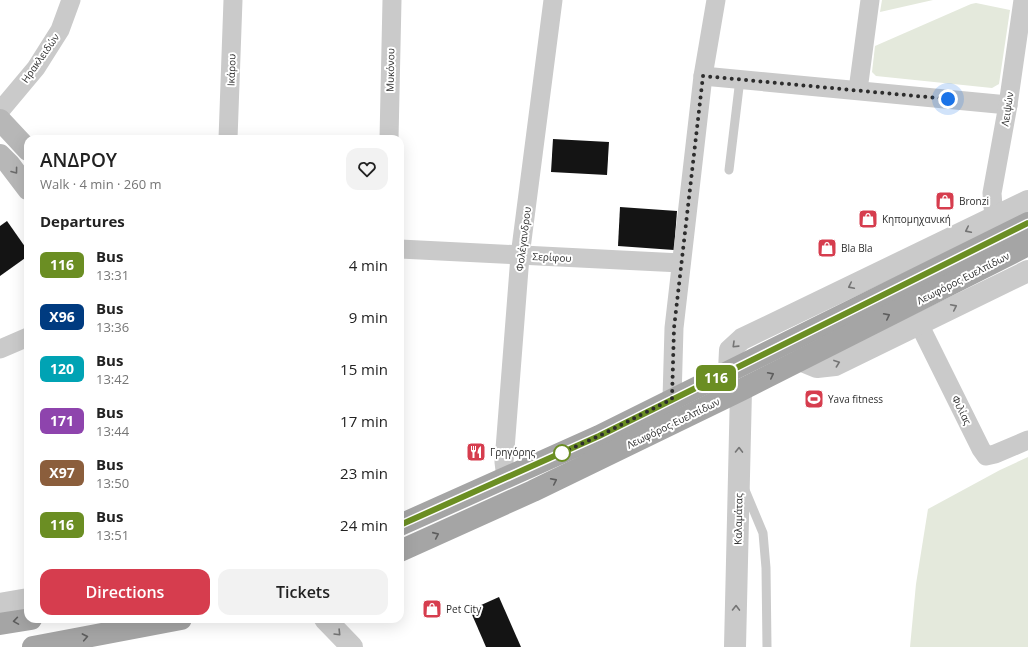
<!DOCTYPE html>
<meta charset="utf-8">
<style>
:root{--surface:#fff;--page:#f2f2f2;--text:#222;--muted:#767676;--accent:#d63d4e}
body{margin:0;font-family:"Open Sans",sans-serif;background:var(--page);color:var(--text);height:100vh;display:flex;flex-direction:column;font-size:15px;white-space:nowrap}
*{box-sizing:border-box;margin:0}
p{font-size:13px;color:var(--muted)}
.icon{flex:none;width:22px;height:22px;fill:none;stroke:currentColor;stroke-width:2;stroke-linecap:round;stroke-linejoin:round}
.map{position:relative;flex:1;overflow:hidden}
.side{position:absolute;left:24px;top:135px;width:380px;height:488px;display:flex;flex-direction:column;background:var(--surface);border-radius:12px;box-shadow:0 4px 16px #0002}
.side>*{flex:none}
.badge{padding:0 8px;border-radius:6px;font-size:14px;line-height:26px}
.you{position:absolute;width:20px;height:20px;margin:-10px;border:3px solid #fff;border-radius:50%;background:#1a73e8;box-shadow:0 0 0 6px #1a73e833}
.map>.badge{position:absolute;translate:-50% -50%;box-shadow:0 0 0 2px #fff}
h2{padding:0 16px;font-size:15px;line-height:36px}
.round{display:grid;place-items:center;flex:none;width:42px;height:42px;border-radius:12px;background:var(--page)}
.headline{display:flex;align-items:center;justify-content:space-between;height:68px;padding:0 16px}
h1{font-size:19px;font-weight:600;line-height:30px}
.cta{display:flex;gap:8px;margin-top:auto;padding:8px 16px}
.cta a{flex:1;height:46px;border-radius:12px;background:var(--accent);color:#fff;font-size:16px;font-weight:600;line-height:46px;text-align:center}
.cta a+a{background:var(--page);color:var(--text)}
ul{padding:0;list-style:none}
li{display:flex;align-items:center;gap:12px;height:52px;padding:0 16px}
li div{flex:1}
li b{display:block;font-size:15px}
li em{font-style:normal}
li .badge{min-width:44px;font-weight:700;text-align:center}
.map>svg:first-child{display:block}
.green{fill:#e4e9dc}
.building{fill:#141414}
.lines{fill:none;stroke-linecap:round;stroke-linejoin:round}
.service{stroke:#cacaca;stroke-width:9}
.minor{stroke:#cacaca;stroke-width:19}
.tertiary{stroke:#cacaca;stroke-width:22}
.secondary{stroke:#b7b7b7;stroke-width:22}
.primary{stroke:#a5a5a5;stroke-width:22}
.oneway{stroke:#6b6b6b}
.oneway2{stroke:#747474}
.oneway3{stroke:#5d5d5d}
.line-casing{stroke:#fff;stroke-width:9}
.line{stroke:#6b8e23;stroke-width:6}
.walk{stroke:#2d2d2d;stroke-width:4;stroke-dasharray:0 7.2}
.stop-dot{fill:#fff;stroke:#6b8e23;stroke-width:2}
.labels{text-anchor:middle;stroke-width:4;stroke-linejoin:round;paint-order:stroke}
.street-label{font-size:10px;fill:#2d2d2d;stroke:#fff}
.poi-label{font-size:10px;fill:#2d2d2d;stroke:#fff;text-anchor:start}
</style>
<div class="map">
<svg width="1028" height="647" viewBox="0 0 1028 647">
<rect width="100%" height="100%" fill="#fff"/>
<!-- green -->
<g class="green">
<polygon points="882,0 933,0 880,12"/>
<polygon points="976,3 1010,10 999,84 992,88 876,76 872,72 875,46 971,4"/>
<polygon points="1028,457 1028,647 910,647 916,584 928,509 1000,470"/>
</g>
<!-- building -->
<g class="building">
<polygon points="553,139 609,142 607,175 551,172"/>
<polygon points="620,207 677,211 674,250 618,246"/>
<polygon points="7,221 28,251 28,256 0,276 0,226"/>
<polygon points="499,597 521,647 486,647 470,610"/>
</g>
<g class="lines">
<!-- service -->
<g class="service">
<polyline points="729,170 740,79"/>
<polyline points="745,490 763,533 766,568 767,647"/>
</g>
<!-- minor -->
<g class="minor">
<polyline points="703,76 1008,105"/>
<polyline points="858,90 870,0"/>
<polyline points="0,111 36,68 60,30 71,0"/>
<polyline points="228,139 233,0"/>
<polyline points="389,139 392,0"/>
<polyline points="995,217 993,207 992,193 1008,105 1023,0"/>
<polyline points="400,249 681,263"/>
<polyline points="919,324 981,449 986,456 995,454 1028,440"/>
<polyline points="0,349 28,337"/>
<polyline points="672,399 674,328 703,76 716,0"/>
<polyline points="506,478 504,462 520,256 553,0"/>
</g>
<!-- tertiary -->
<g class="tertiary">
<polyline points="800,360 817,367 835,365 1028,271"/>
<polyline points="729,371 730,350 742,339 1028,201"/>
<polyline points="0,604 28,599"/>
<polyline points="325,619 352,647"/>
<polyline points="735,647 741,390"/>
</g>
<!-- secondary -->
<g class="secondary">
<polyline points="0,120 28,150"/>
<polyline points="0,155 9,164 28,189"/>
</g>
<!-- primary -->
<g class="primary">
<polyline points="400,525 599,436 1028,223"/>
<polyline points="400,551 533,491 741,390 1028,245"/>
<polyline points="0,624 31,619"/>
<polyline points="33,647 181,619"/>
</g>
</g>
<!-- one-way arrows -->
<defs><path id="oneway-chevron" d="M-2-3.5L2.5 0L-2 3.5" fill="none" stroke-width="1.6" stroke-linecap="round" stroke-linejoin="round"/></defs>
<use class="oneway" href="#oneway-chevron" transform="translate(15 171) rotate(53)"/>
<g class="oneway2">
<use href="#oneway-chevron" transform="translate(968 230) rotate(154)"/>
<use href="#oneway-chevron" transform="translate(851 286) rotate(154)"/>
<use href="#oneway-chevron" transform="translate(954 307) rotate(-26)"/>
<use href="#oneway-chevron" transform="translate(735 345) rotate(136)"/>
<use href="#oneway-chevron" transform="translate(837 363) rotate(-20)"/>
<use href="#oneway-chevron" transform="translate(739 450) rotate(-89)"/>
<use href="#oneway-chevron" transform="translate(736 608) rotate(-89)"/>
<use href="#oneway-chevron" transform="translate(338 633) rotate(46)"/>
</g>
<g class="oneway3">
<use href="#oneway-chevron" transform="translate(887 316) rotate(-27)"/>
<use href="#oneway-chevron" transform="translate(771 375) rotate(-27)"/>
<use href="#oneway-chevron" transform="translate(554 481) rotate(-26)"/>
<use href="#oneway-chevron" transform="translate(436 535) rotate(-24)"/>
<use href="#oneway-chevron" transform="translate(16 621) rotate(171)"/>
<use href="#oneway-chevron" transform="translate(85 637) rotate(-11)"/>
</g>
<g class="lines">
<!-- line casing -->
<g class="line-casing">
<polyline id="line" points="400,525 599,436 1028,223"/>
</g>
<!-- line -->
<use href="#line" class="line"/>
<!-- walk -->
<polyline class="walk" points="562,453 559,454 599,436 672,399 674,328 703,76 948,99"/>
</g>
<!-- icons -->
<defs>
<g id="shop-square" transform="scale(1)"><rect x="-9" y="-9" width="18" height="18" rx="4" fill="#d63d4e" stroke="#fff"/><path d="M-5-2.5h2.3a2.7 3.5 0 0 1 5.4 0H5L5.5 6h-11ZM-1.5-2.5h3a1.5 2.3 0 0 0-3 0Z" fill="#fff"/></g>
<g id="stadium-square" transform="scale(1)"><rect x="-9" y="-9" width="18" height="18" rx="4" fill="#d63d4e" stroke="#fff"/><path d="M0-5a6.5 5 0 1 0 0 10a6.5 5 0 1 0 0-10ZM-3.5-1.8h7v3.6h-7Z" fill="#fff"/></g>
<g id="restaurant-square" transform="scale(1)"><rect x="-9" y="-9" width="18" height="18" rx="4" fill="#d63d4e" stroke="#fff"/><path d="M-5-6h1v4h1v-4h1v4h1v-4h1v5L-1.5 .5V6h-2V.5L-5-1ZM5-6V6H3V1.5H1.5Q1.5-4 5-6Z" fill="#fff"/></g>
</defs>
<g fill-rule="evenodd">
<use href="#shop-square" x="945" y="201"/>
<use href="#shop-square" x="868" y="219"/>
<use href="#shop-square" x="827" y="248"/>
<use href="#stadium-square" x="814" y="399"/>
<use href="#restaurant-square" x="476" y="452"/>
<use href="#shop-square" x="432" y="609"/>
</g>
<!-- markers -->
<circle class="stop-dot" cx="562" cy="453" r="8"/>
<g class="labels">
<!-- street labels -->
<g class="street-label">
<text transform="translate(40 58) rotate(-55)" y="4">Ηρακλειδών</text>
<text transform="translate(231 70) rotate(-88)" y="4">Ικάρου</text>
<text transform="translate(390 70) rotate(-89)" y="4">Μυκόνου</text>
<text transform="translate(1007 109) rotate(-81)" y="4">Λειψών</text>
<text transform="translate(523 239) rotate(-83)" y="4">Φολέγανδρου</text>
<text transform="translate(552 257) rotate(3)" y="4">Σερίφου</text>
<text transform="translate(963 278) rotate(-27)" y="4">Λεωφόρος Ευελπίδων</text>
<text transform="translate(962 410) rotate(64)" y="4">Φιλίας</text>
<text transform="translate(673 423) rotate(-26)" y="4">Λεωφόρος Ευελπίδων</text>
<text transform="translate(738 519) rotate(-89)" y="4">Καλαμάτας</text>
</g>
<!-- poi labels -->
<g class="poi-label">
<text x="959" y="205">Bronzi</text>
<text x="882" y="223">Κηπομηχανική</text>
<text x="841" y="252">Bla Bla</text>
<text x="828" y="403">Yava fitness</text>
<text x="490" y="456">Γρηγόρης</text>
<text x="446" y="613">Pet City</text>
</g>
</g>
</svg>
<div class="you" style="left:948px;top:99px"></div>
<b class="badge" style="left:716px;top:378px;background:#6b8e23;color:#fff">116</b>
<section class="side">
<div class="headline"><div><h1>ΑΝΔΡΟΥ</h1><p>Walk · 4 min · 260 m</p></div><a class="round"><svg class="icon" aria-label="heart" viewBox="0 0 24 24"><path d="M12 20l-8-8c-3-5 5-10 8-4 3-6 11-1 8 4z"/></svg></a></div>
<h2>Departures</h2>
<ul>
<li><span class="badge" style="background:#6b8e23;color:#fff">116</span><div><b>Bus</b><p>13:31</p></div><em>4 min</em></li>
<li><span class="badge" style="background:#003b80;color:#fff">Χ96</span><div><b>Bus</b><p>13:36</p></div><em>9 min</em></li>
<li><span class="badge" style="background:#00a3b4;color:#fff">120</span><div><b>Bus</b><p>13:42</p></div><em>15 min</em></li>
<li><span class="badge" style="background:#8e44ad;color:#fff">171</span><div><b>Bus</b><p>13:44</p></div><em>17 min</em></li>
<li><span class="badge" style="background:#8b5e3c;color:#fff">X97</span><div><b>Bus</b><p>13:50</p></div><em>23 min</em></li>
<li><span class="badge" style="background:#6b8e23;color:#fff">116</span><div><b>Bus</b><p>13:51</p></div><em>24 min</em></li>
</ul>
<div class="cta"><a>Directions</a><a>Tickets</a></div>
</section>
</div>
